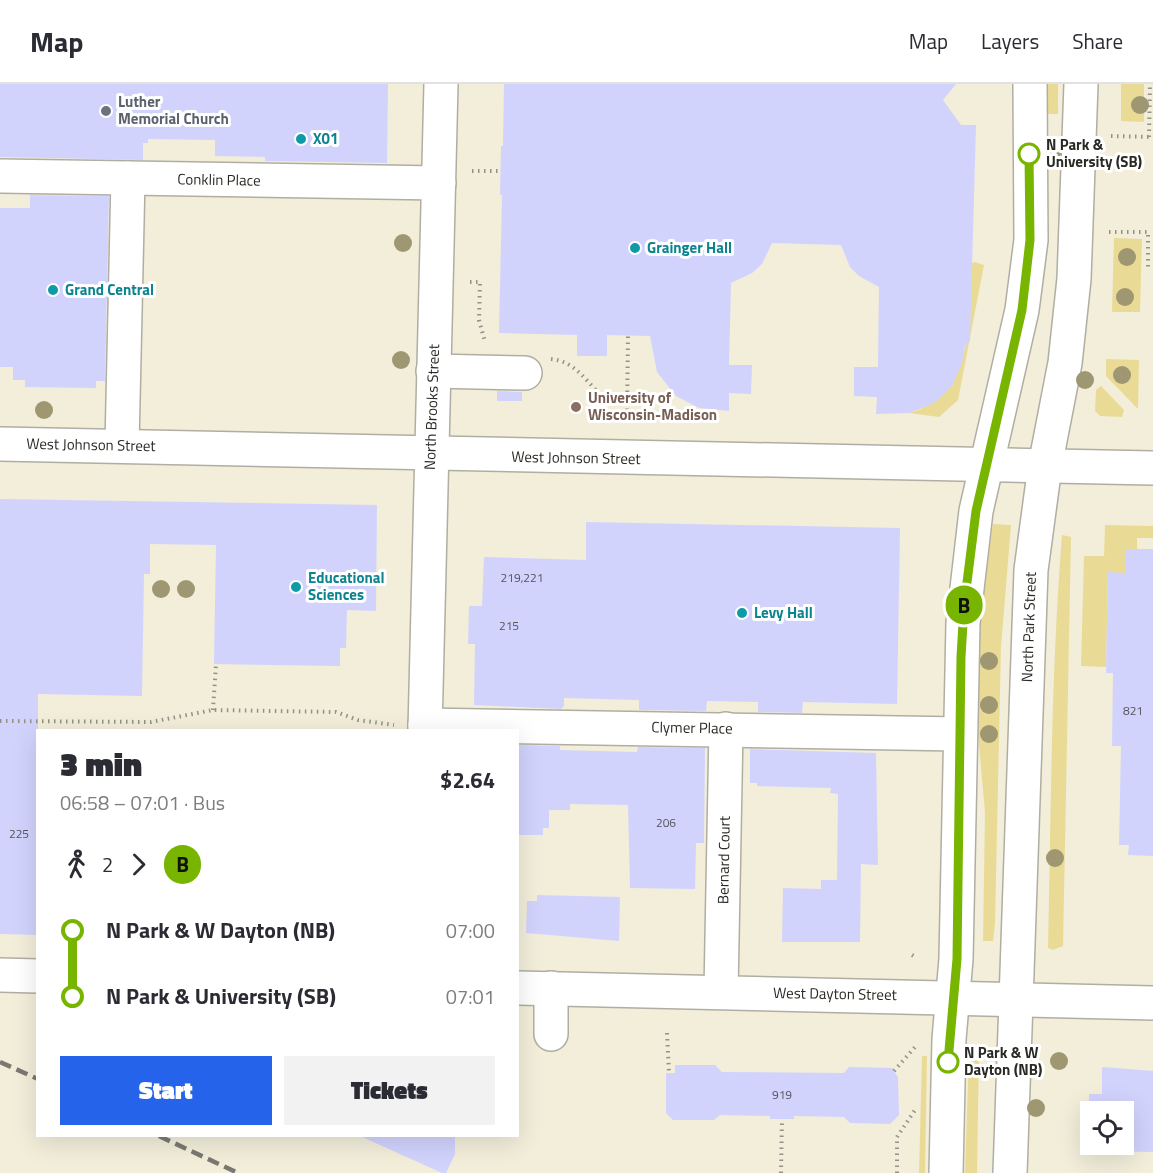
<!DOCTYPE html>
<meta charset="utf-8">
<style>
:root{--surface:#fff;--page:#f2f2f3;--text:#2b2b33;--muted:#7c7c81;--line:#e1e1e2;--accent:#2563eb}
body{margin:0;font-family:"Titillium Web",sans-serif;background:var(--page);color:var(--text);height:100vh;display:flex;flex-direction:column;font-size:22px;white-space:nowrap}
*{box-sizing:border-box;margin:0}
p{font-size:20px;color:var(--muted)}
.icon{flex:none;width:33px;height:33px;fill:none;stroke:currentColor;stroke-width:2;stroke-linecap:round;stroke-linejoin:round}
.map{position:relative;flex:1;overflow:hidden}
.details{position:absolute;left:36px;top:645px;width:483px;height:408px;display:flex;flex-direction:column;background:var(--surface);border-radius:0px;box-shadow:0 6px 24px #0002}
.details>*{flex:none}
.badge{padding:0 12px;border-radius:20px;font-size:21px;line-height:39px}
.tools{position:absolute;left:1080px;top:1017px;display:grid;gap:12px}
.tools a{display:grid;place-items:center;width:54px;height:54px;border-radius:0px;background:var(--surface);box-shadow:0 6px 24px #0002;font-size:30px}
.map>.badge{position:absolute;translate:-50% -50%;box-shadow:0 0 0 3px #fff}
.legs{display:flex;align-items:center;gap:9px;height:66px;padding:0 24px;font-size:20px}
.legs p{margin-inline-start:auto}
.head{display:flex;align-items:center;justify-content:space-between;height:102px;padding:0 24px}
h1{font-size:33px;font-weight:800;line-height:45px}
.button{display:flex;gap:12px;margin-top:auto;padding:12px 24px}
.button a{flex:1;height:69px;border-radius:0px;background:var(--accent);color:#fff;font-size:24px;font-weight:800;line-height:69px;text-align:center}
.button a+a{background:var(--page);color:var(--text)}
ul{padding:0 24px;list-style:none}
li{display:flex;align-items:center;gap:21px;height:66px;font-size:22px}
li i{display:grid;place-items:center;width:9px;height:100%;margin:0 8px;background:currentColor}
li i::after{content:'';width:15px;height:15px;margin:-8px;border:4px solid;border-radius:50%;background:var(--surface)}
li p{margin-inline-start:auto}
li:first-child i{background:linear-gradient(#0000 50%,currentColor 0)}
li:last-child i{background:linear-gradient(currentColor 50%,#0000 0)}
header{display:flex;align-items:center;gap:36px;box-sizing:border-box;height:84px;padding:0 30px;background:var(--surface);border-bottom:2px solid var(--line)}
header strong{font-size:28px}
nav{display:flex;gap:33px;margin-inline-start:auto;font-size:21px}
.map>svg:first-child{display:block}
.built{fill:#f2eeda;fill-rule:evenodd}
.green{fill:#e9db96}
.building{fill:#d1d3fd}
.lines{fill:none;stroke-linecap:round;stroke-linejoin:round}
.minor-casing{stroke:#b0aea2;stroke-width:36}
.major-casing{stroke:#b0aea2;stroke-width:36}
.path{stroke:#939289;stroke-width:4;stroke-dasharray:1.5 4.5;stroke-linecap:butt}
.minor{stroke:#fff;stroke-width:33}
.major{stroke:#fff;stroke-width:33}
.rail{stroke:#7a7971;stroke-width:4.5;stroke-dasharray:12 6;stroke-linecap:butt}
.tree{fill:#9e9771}
.line-1-casing{stroke:#fff;stroke-width:14}
.line-1{stroke:#78b500;stroke-width:9}
.worship-dot{fill:#6b7280;stroke:#fff;stroke-width:2}
.culture-dot{fill:#0f9aa8;stroke:#fff;stroke-width:2}
.stop-1-dot{fill:#fff;stroke:#78b500;stroke-width:3}
.education-dot{fill:#8d6e63;stroke:#fff;stroke-width:2}
.labels{text-anchor:middle;stroke-width:6;stroke-linejoin:round;paint-order:stroke}
.number-label{font-size:12px;fill:#54545b}
.worship-label{font-size:15px;font-weight:bold;fill:#5b616d;stroke:#fff;text-anchor:start}
.culture-label{font-size:15px;font-weight:bold;fill:#0d838f;stroke:#fff;text-anchor:start}
.stop-label{font-size:15px;font-weight:bold;fill:#2a2a25;stroke:#fff;text-anchor:start}
.street-label{font-size:15px;fill:#2a2a25;stroke:#fff}
.education-label{font-size:15px;font-weight:bold;fill:#785e54;stroke:#fff;text-anchor:start}
</style>
<header>
<strong>Map</strong>
<nav><a>Map</a><a>Layers</a><a>Share</a></nav>
</header>
<div class="map">
<svg width="1153" height="1089" viewBox="0 0 1153 1089">
<rect width="100%" height="100%" fill="#fbf9ec"/>
<!-- built -->
<path class="built" d="M0,0H1153V1089H0ZM38,646H518V1052H38ZM1090,1028H1124V1060H1090Z"/>
<!-- green -->
<g class="green">
<rect x="1048" y="0" width="10" height="30"/>
<polygon points="1121,0 1144,0 1144,38 1121,37"/>
<polygon points="1114,154 1142,155 1140,228 1112,228"/>
<path d="M975,178L984,181L958,316L939,333L909,329C976,310 968,235 972,179Z"/>
<polygon points="1106,275 1139,276 1138,325 1106,292"/>
<polygon points="1101,302 1124,326 1122,333 1100,332 1095,327 1096,306"/>
<polygon points="993,440 1011,441 1001,563 995,839 993,857 983,857 985,728 976,628 976,586 980,528"/>
<polygon points="1105,441 1153,442 1153,454 1137,454 1137,465 1125,465 1125,489 1108,489 1106,583 1081,582 1084,472 1104,472"/>
<path d="M1062,451L1071,453L1063,862L1053,866L1048,864C1051,727 1051,589 1062,451Z"/>
<polygon points="969,966 979,966 977,1089 965,1089"/>
<polygon points="922,972 927,972 925,1089 919,1089"/>
</g>
<!-- building -->
<g class="building">
<polygon points="0,0 388,0 387,79 265,77 265,73 215,72 215,56 148,55 148,59 143,59 143,76 0,73"/>
<polygon points="504,0 956,0 943,16 961,41 976,41 970,257 965,262 962,279 952,302 934,319 909,329 876,330 877,313 854,312 854,283 878,283 879,203 859,192 850,183 841,161 772,159 762,180 752,189 731,199 729,281 752,281 751,310 729,309 729,327 699,324 676,312 657,288 650,252 607,251 607,272 577,272 577,251 499,249 502,111 500,111 501,62 503,62"/>
<polygon points="30,111 109,112 105,297 96,297 96,304 25,303 25,296 13,296 13,283 0,283 0,124 30,124"/>
<polygon points="497,307 522,308 522,317 497,317"/>
<polygon points="0,415 377,421 376,527 347,526 346,564 340,564 340,582 214,580 216,461 150,460 150,490 144,490 142,612 38,610 38,851 0,850"/>
<polygon points="586,438 900,444 897,620 803,618 802,629 758,628 758,618 707,617 706,627 639,626 639,616 564,614 564,622 561,625 474,621 475,560 468,560 469,522 482,522 484,473 586,476"/>
<polygon points="1125,465 1153,465 1153,772 1128,771 1129,761 1119,761 1121,662 1112,662 1113,589 1106,589 1108,488 1125,489"/>
<polygon points="518,661 560,662 560,666 637,668 638,663 705,664 704,759 696,759 695,805 630,804 628,721 570,720 570,726 549,726 549,744 543,744 543,751 518,751"/>
<polygon points="750,665 876,669 878,781 861,780 860,858 782,858 783,804 821,805 821,796 837,796 838,710 830,709 831,704 757,702 757,699 750,699"/>
<polygon points="537,811 620,813 619,857 526,849 527,817 537,817"/>
<polygon points="675,981 715,981 722,988 844,989 849,983 892,984 898,993 899,1031 890,1040 850,1039 844,1033 794,1032 794,1035 770,1035 770,1032 720,1031 714,1036 673,1036 666,1029 666,989 675,989"/>
<polygon points="1102,983 1153,987 1153,1068 1101,1067 1102,1060 1124,1060 1124,1028 1090,1028 1089,1058 1089,1010 1102,1010"/>
<polygon points="360,1052 455,1052 455,1070 446,1089 442,1089"/>
</g>
<g class="lines">
<!-- minor casing -->
<g class="minor-casing">
<g id="minor">
<polyline points="0,92 439,99"/>
<polyline points="433,287 525,289"/>
<polyline points="122,361 128,94"/>
<polyline points="425,641 960,650"/>
<polyline points="425,646 441,0"/>
<polyline points="0,891 38,892"/>
<polyline points="518,904 1153,919"/>
<polyline points="721,908 726,645"/>
<polyline points="551,950 551,904"/>
</g>
</g>
<!-- major casing -->
<g class="major-casing">
<g id="major">
<polyline points="0,360 1153,384"/>
<polyline points="946,1089 949,955 956,875 963,539 976,427 1022,226 1031,156 1030,0"/>
<polyline points="1010,1089 1031,486 1045,382 1065,279 1074,195 1081,0"/>
</g>
</g>
<!-- path -->
<g class="path">
<polyline points="1111,52 1153,53"/>
<polyline points="1149,53 1150,0"/>
<polyline points="472,87 500,87"/>
<polyline points="1109,148 1148,148 1148,183"/>
<polyline points="470,198 480,198 479,236 485,258"/>
<path d="M551,275C575,277 588,299 604,315L603,332"/>
<polyline points="627,332 628,251"/>
<polyline points="213,626 216,580"/>
<polyline points="0,637 151,638 213,626 336,628 358,636 394,641"/>
<polyline points="912,871 917,874"/>
<polyline points="667,949 669,989"/>
<polyline points="894,987 916,962"/>
<polyline points="781,1089 782,1035"/>
<polyline points="897,1089 897,1053 915,1026"/>
</g>
<!-- minor -->
<use href="#minor" class="minor"/>
<!-- major -->
<use href="#major" class="major"/>
<!-- rail -->
<g class="rail">
<polyline points="0,978 38,995"/>
<polyline points="159,1052 238,1089"/>
</g>
</g>
<!-- trees -->
<g class="tree">
<circle cx="1140" cy="21" r="9"/>
<circle cx="1054" cy="65" r="9"/>
<circle cx="403" cy="159" r="9"/>
<circle cx="1127" cy="173" r="9"/>
<circle cx="1125" cy="213" r="9"/>
<circle cx="401" cy="276" r="9"/>
<circle cx="1122" cy="291" r="9"/>
<circle cx="1085" cy="296" r="9"/>
<circle cx="44" cy="326" r="9"/>
<circle cx="161" cy="505" r="9"/>
<circle cx="186" cy="505" r="9"/>
<circle cx="989" cy="577" r="9"/>
<circle cx="989" cy="621" r="9"/>
<circle cx="989" cy="650" r="9"/>
<circle cx="1055" cy="774" r="9"/>
<circle cx="1059" cy="977" r="9"/>
<circle cx="1036" cy="1024" r="9"/>
</g>
<g class="lines">
<!-- line-1 casing -->
<g class="line-1-casing">
<polyline id="line-1" points="948,978 957,875 961,573 964,522 976,427 1022,226 1030,156 1029,70"/>
</g>
<!-- line-1 -->
<use href="#line-1" class="line-1"/>
</g>
<!-- markers -->
<circle class="worship-dot" cx="106" cy="27" r="6"/>
<g class="culture-dot">
<circle cx="301" cy="55" r="6"/>
<circle cx="635" cy="164" r="6"/>
<circle cx="53" cy="206" r="6"/>
<circle cx="296" cy="503" r="6"/>
<circle cx="742" cy="529" r="6"/>
</g>
<g class="stop-1-dot">
<circle cx="1029" cy="70" r="10"/>
<circle cx="948" cy="978" r="10"/>
</g>
<circle class="education-dot" cx="576" cy="323" r="6"/>
<g class="labels">
<!-- number labels -->
<g class="number-label">
<text x="522" y="498">219,221</text>
<text x="509" y="546">215</text>
<text x="1133" y="631">821</text>
<text x="666" y="743">206</text>
<text x="19" y="754">225</text>
<text x="782" y="1015">919</text>
</g>
<!-- worship labels -->
<g class="worship-label">
<text x="118" y="23">Luther<tspan x="118" dy="17">Memorial Church</tspan></text>
</g>
<!-- culture labels -->
<g class="culture-label">
<text x="313" y="60">X01</text>
<text x="647" y="169">Grainger Hall</text>
<text x="65" y="211">Grand Central</text>
<text x="308" y="499">Educational<tspan x="308" dy="17">Sciences</tspan></text>
<text x="754" y="534">Levy Hall</text>
</g>
<!-- stop labels -->
<g class="stop-label">
<text x="1046" y="66">N Park &amp;<tspan x="1046" dy="17">University (SB)</tspan></text>
<text x="964" y="974">N Park &amp; W<tspan x="964" dy="17">Dayton (NB)</tspan></text>
</g>
<!-- street labels -->
<g class="street-label">
<text transform="translate(219 96) rotate(1)" y="5">Conklin Place</text>
<text transform="translate(432 323) rotate(-88)" y="5">North Brooks Street</text>
<text transform="translate(91 361) rotate(1)" y="5">West Johnson Street</text>
<text transform="translate(576 374) rotate(1)" y="5">West Johnson Street</text>
<text transform="translate(1029 543) rotate(-88)" y="5">North Park Street</text>
<text transform="translate(692 644) rotate(1)" y="5">Clymer Place</text>
<text transform="translate(724 776) rotate(-89)" y="5">Bernard Court</text>
<text transform="translate(835 910) rotate(1)" y="5">West Dayton Street</text>
</g>
<!-- education labels -->
<g class="education-label">
<text x="588" y="319">University of<tspan x="588" dy="17">Wisconsin-Madison</tspan></text>
</g>
</g>
</svg>
<div class="tools">
<a><svg class="icon" aria-label="locate" viewBox="0 0 24 24"><circle cx="12" cy="12" r="6"/><path d="M12 2v4M12 18v4M2 12h4M18 12h4"/></svg></a>
</div>
<b class="badge" style="left:964px;top:521px;background:#78b500;color:#111">B</b>
<section class="details">
<div class="head"><div><h1>3 min</h1><p>06:58 – 07:01 · Bus</p></div><b>$2.64</b></div>
<div class="legs"><svg class="icon" aria-label="walk" viewBox="0 0 24 24"><circle cx="13" cy="4" r="2"/><path d="M13 8l-2 6 4 7M11 14l-3 7M7 12l3-4h3l4 4"/></svg>2<svg class="icon" aria-label="forward" viewBox="0 0 24 24"><path d="M9 5l7 7-7 7"/></svg><b class="badge" style="background:#78b500;color:#111">B</b></div>
<ul>
<li><i style="color:#78b500"></i><b>N Park &amp; W Dayton (NB)</b><p>07:00</p></li>
<li><i style="color:#78b500"></i><b>N Park &amp; University (SB)</b><p>07:01</p></li>
</ul>
<div class="button"><a>Start</a><a>Tickets</a></div>
</section>
</div>
